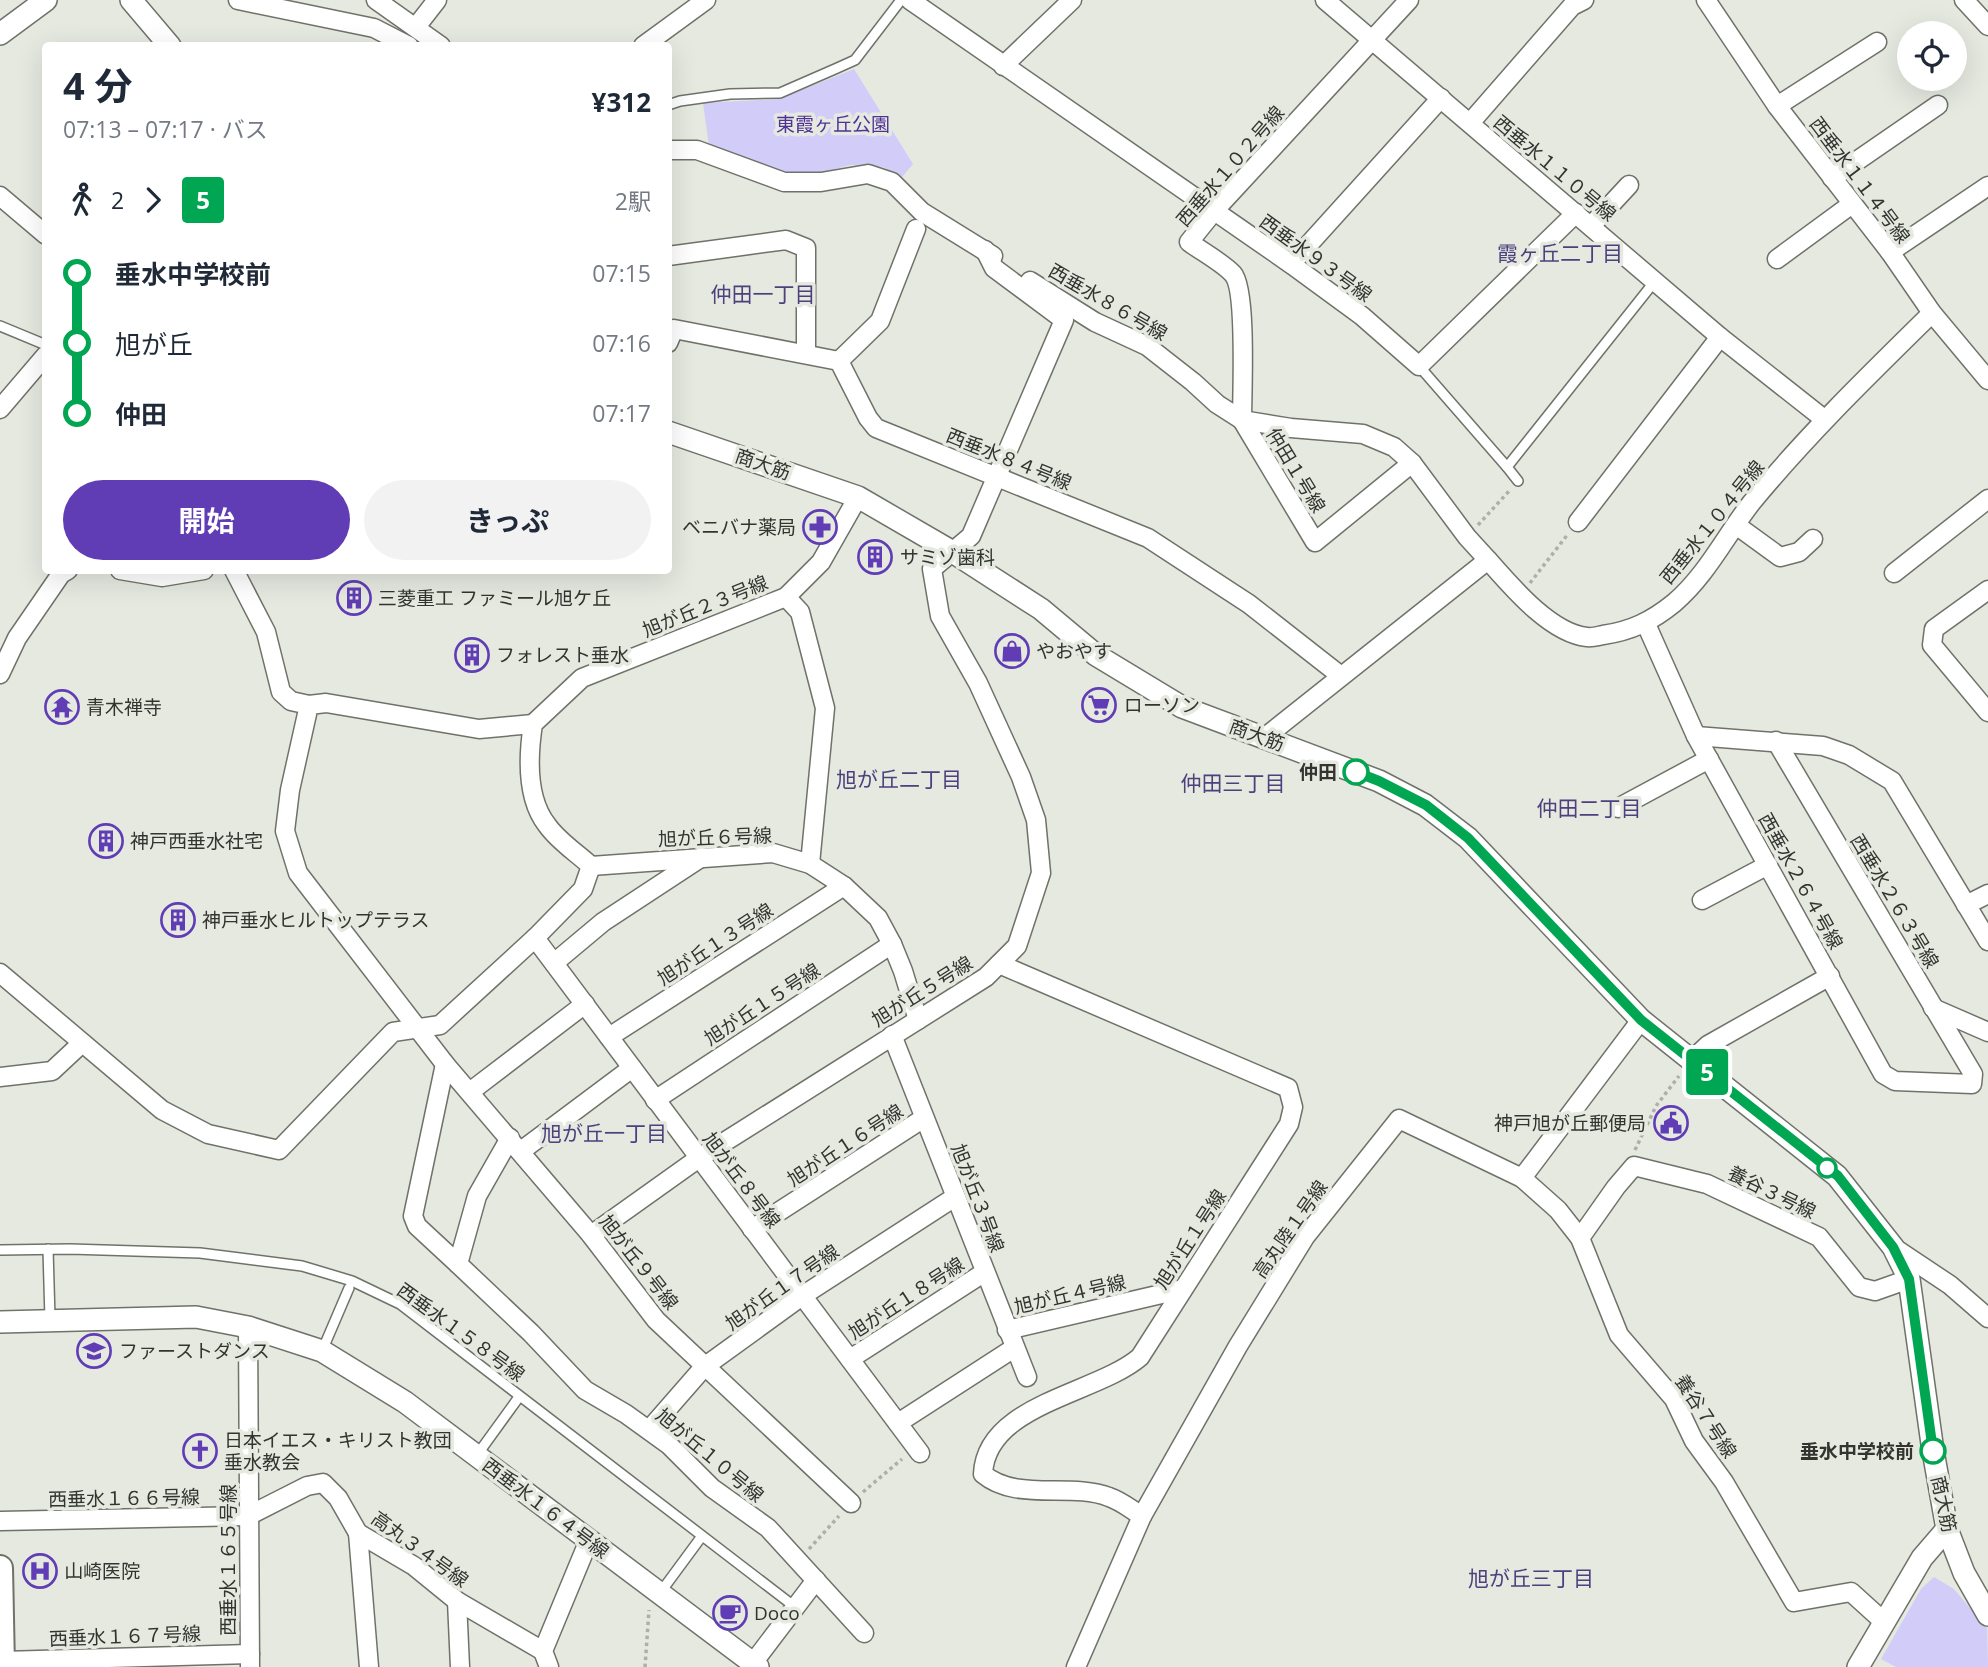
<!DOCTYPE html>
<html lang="ja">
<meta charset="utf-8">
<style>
:root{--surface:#fff;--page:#f2f2f3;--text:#1f2937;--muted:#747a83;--accent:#613db5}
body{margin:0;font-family:"Open Sans","Noto Sans JP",sans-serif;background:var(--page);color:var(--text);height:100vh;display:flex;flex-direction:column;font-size:26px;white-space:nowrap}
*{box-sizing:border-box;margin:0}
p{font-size:23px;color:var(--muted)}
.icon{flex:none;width:38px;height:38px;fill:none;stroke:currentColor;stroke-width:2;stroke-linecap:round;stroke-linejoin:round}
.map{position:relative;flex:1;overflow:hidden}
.details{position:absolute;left:42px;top:42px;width:630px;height:532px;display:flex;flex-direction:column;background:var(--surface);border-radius:7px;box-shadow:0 7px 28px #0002}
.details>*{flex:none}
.badge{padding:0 14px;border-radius:5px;font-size:24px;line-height:46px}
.buttons{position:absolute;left:1897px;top:21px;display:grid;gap:14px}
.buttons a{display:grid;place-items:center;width:70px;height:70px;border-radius:50%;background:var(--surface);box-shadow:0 7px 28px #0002;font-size:35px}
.map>.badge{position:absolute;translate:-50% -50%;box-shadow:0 0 0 4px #fff}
.legs{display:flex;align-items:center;gap:10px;height:77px;padding:0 21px;font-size:23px}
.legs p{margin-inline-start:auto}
.summary{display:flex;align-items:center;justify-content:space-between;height:119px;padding:0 21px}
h1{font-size:38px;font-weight:700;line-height:52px}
.action{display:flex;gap:14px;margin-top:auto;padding:14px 21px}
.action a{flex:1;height:80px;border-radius:42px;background:var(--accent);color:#fff;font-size:28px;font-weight:700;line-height:80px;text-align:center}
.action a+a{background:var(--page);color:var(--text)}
ul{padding:0 21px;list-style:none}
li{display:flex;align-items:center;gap:24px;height:70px;font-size:26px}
li i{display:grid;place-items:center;width:10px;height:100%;margin:0 9px;background:currentColor}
li i::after{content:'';width:18px;height:18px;margin:-9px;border:5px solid;border-radius:50%;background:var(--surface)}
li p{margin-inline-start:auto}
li:first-child i{background:linear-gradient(#0000 50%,currentColor 0)}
li:last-child i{background:linear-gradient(currentColor 50%,#0000 0)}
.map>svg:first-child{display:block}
.green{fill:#d2ccf9}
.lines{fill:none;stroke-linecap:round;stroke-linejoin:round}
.service-casing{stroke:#6f7269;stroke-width:12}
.minor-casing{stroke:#6f7269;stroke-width:21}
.tertiary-casing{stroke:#6f7269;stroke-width:24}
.secondary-casing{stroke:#6f7269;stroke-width:28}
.path{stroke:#adb0a9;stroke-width:3.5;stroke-dasharray:3.5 3.5;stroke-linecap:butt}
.service{stroke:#fff;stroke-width:9}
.minor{stroke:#fff;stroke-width:18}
.tertiary{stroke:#fff;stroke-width:21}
.secondary{stroke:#fff;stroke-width:24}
.line-1-casing{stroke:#fff;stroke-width:16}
.line-1{stroke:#00a651;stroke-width:10}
.stop-1-dot{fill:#fff;stroke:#00a651;stroke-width:3.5}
.labels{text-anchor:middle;stroke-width:7;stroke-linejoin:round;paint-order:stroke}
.park-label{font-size:19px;fill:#503297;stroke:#e5e9e0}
.street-label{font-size:19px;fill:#333430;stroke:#e5e9e0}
.poi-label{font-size:19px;fill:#333430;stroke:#e5e9e0;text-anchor:start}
.stop-label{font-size:19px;font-weight:bold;fill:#333430;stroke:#e5e9e0;text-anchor:end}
.neighbourhood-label{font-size:21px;fill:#4d407d;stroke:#e5e9e0}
</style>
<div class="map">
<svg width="1988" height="1667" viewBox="0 0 1988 1667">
<rect width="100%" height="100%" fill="#e5e9e0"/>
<!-- green -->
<g class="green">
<polygon points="854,69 913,164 902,177 883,167 850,165 800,178 709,146 703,103 779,99"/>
<polygon points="1934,1577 1954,1589 1987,1628 1988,1667 1896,1667 1881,1659 1921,1589"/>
</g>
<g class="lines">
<!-- service casing -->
<g class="service-casing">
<g id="service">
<polyline points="668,105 680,101 730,94 780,93 835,69 855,60 901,0"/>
<polyline points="0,326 46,345"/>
<polyline points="1419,366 1507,467"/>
<polyline points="1518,481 1507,467 1655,281"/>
<polyline points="48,1249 50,1319"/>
<polyline points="0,1250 70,1249 200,1253 302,1266 352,1281 400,1304 795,1607"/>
<polyline points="322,1351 349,1288"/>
<polyline points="477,1455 519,1397"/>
<polyline points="660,1593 702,1536"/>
</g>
</g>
<!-- minor casing -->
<g class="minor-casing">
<g id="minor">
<polyline points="238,0 374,28 409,46"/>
<polyline points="376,0 441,46"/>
<polyline points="910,0 1291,264 1362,316 1419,366 1576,213"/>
<polyline points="1325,0 1720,337 1824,419"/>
<polyline points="1706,0 1777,106 1890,252 1932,313 1988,380"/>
<polyline points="1964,0 1988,26"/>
<polyline points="416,27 437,0"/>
<polyline points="643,46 706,0"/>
<polyline points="1003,66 1072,0"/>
<polyline points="1777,106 1877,42"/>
<polyline points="1470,123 1572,6 1584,0"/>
<polyline points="668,150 697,150 784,182 821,182 868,174 892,182 922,212 993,256"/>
<polyline points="1832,178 1938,105"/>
<polyline points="0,196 46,235"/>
<polyline points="1591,226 1629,185"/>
<polyline points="1890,252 1988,186"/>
<polyline points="668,256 786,240 806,248 806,353"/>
<polyline points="1777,259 1852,204"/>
<polyline points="1291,264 1441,98"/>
<polyline points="1030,281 1095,322 1147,346 1193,382 1217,404 1242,420 1291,428 1363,434 1394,447 1412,463 1467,537 1488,560"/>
<polyline points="668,343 674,329 839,361 868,418 876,428 1148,538 1249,604 1341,676"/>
<polyline points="839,361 880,321 916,229"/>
<polyline points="0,409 46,355"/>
<path d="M1242,420C1242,395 1247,290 1233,274C1223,263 1201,251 1189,242L1214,211L1409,0"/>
<polyline points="1242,420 1315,542 1412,463"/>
<polyline points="1578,522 1720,337"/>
<polyline points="1736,525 1780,557 1799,552 1813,539"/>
<polyline points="120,570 162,577 204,570"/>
<polyline points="234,570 266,632 281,692 291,701 309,705"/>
<polyline points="1894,573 1988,499"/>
<polyline points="1988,590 1934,629 1932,645 1988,712"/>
<polyline points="786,597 800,612 825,708 810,864"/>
<polyline points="1646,624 1696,736 1883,1074 1895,1081 1972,1084 1973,1074 1776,741"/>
<polyline points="0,674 17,638 61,574 68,570"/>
<polyline points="533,724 479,729 326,703 309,705 290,790 285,831 298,873 445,1064 591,1235 656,1320 851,1503"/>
<polyline points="1696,736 1823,746 1849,755 1892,781 1988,941"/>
<path d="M1264,738L1488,560C1511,586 1550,633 1587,637C1591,638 1598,636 1603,635C1631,631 1652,621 1674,603C1707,575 1726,535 1752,502C1808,434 1870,374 1932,313"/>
<polyline points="1618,808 1709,759"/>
<path d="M591,866C577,853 558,841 547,825C526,798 528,756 533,724L582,678L786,597L821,562L858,497"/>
<polyline points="591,866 773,853 810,864 844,886 878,918 892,944 903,971 918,1020"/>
<polyline points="1702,900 1768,865"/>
<polyline points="1966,905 1988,894"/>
<polyline points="535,938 920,1453"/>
<polyline points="554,963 603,922 702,857"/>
<path d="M999,964L1288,1088L1293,1107L1289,1124L1140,1357C1097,1394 986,1404 983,1474C1016,1502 1070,1482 1109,1497C1121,1501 1132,1510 1142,1516"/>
<polyline points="0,973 162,1110 208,1134 279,1150 393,1032 440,1025 535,938 583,889 591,866"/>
<polyline points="1933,1008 1988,1032"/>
<polyline points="892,1035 1027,1377"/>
<polyline points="609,1037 844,886"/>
<polyline points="1692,1060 1708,1045 1830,976"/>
<polyline points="445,1064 413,1216 417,1226 458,1264 477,1196 510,1138"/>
<polyline points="0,1077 52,1071 82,1043"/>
<polyline points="471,1091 585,1004"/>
<polyline points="655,1100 892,944"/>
<polyline points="521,1151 632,1068"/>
<polyline points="1522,1178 1558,1210 1580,1238 1619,1335 1674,1399 1694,1441 1724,1482 1794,1602 1851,1592 1883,1621"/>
<polyline points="752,1229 924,1118"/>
<polyline points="591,1235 699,1158 986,977 1017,946 1041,873 1036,820 1021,777 978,683 940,616 932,569 971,536 1064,320 994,268 985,250"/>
<polyline points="1580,1238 1616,1187 1634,1166 1707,1184 1819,1237 1859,1287 1875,1291 1909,1279"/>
<polyline points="1893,1247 1950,1285 1988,1318"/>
<polyline points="458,1264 531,1333 585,1390 626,1414 669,1445 712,1488 768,1528 864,1633"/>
<polyline points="248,1327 250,1667"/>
<polyline points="1007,1330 1183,1289"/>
<polyline points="850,1359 985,1272"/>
<polyline points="898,1423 1014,1348"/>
<polyline points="649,1430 704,1367 802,1296 955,1197"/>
<polyline points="0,1521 248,1516 307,1486 323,1483 338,1498 358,1533 414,1566 457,1601 543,1651"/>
<polyline points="358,1533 369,1667"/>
<polyline points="457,1601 460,1667"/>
<polyline points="3,1661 250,1654"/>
<polyline points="753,1663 816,1580"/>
<polyline points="549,1667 543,1651 589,1540"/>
<polyline points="1076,1667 1142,1516 1238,1346 1305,1237 1399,1119 1522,1178 1641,1020"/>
</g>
</g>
<!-- tertiary casing -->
<g class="tertiary-casing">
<g id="tertiary">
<polyline points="131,0 170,46"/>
<polyline points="0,34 46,0"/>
<polyline points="668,432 858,497 951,551 1041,609 1096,655 1182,707 1379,781 1425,805 1468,838 1641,1020 1837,1176 1893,1247 1909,1279 1933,1451 1947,1529 1964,1573 1988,1615"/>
<polyline points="0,1322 196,1317 248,1327 322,1351 405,1402 758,1667"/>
<polyline points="1858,1667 1922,1558 1947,1529"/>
</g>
</g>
<!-- secondary casing -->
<g class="secondary-casing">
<polyline id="secondary" points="0,1568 2,1667"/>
</g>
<!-- path -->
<g class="path">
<polyline points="1478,525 1510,490"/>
<polyline points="1530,583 1568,534"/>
<polyline points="1635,1150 1656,1106 1679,1076"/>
<polyline points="863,1492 902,1459"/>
<polyline points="809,1549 839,1516"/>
<polyline points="645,1667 649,1610"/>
</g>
<!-- service -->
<use href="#service" class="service"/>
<!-- minor -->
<use href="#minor" class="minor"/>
<!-- tertiary -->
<use href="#tertiary" class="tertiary"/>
<!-- secondary -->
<use href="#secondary" class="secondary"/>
</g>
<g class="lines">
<!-- line-1 casing -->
<g class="line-1-casing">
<polyline id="line-1" points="1356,772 1379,781 1426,805 1468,838 1641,1020 1838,1176 1893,1247 1909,1279 1933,1451"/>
</g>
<!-- line-1 -->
<use href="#line-1" class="line-1"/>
</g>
<!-- icons -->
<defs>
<g id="pharmacy-ring" transform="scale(1.75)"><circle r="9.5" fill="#e5e9e0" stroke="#613db5" stroke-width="1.5"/><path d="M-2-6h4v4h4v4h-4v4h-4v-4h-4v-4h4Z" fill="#613db5"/></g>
<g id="building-ring" transform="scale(1.75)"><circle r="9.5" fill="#e5e9e0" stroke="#613db5" stroke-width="1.5"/><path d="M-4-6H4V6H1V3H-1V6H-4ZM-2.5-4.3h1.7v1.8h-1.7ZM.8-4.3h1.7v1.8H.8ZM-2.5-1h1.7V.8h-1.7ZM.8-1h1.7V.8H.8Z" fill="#613db5"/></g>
<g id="shop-ring" transform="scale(1.75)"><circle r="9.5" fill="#e5e9e0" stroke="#613db5" stroke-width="1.5"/><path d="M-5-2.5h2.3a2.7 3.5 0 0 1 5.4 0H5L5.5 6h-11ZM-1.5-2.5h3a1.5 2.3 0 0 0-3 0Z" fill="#613db5"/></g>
<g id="supermarket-ring" transform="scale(1.75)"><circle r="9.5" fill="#e5e9e0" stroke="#613db5" stroke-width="1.5"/><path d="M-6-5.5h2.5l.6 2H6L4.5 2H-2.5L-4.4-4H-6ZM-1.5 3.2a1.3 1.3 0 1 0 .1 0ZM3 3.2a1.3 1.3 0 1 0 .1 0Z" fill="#613db5"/></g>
<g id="temple-ring" transform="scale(1.75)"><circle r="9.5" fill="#e5e9e0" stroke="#613db5" stroke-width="1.5"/><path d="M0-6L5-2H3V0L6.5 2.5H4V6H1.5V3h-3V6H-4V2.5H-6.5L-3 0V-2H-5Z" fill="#613db5"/></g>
<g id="civic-ring" transform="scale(1.75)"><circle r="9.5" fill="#e5e9e0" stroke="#613db5" stroke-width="1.5"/><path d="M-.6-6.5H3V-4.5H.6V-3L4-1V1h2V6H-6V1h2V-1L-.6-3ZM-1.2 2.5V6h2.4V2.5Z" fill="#613db5"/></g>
<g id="school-ring" transform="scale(1.75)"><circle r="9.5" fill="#e5e9e0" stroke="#613db5" stroke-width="1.5"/><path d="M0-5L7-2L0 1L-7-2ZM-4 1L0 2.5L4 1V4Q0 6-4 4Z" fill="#613db5"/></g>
<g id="church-ring" transform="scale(1.75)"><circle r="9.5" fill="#e5e9e0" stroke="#613db5" stroke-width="1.5"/><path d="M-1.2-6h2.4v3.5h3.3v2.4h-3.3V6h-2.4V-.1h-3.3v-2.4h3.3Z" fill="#613db5"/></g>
<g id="hospital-ring" transform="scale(1.75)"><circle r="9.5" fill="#e5e9e0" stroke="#613db5" stroke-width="1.5"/><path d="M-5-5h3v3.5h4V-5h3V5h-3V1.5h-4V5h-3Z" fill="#613db5"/></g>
<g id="cafe-ring" transform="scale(1.75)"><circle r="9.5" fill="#e5e9e0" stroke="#613db5" stroke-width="1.5"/><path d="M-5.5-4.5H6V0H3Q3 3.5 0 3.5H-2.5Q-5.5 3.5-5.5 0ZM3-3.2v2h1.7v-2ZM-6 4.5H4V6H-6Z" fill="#613db5"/></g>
</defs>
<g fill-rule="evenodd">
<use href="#pharmacy-ring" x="820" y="527"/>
<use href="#building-ring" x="875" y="557"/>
<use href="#building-ring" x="354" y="598"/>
<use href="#shop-ring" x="1012" y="651"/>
<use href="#building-ring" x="472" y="655"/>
<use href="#supermarket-ring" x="1099" y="705"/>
<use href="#temple-ring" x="62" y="707"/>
<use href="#building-ring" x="106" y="841"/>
<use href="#building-ring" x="178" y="920"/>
<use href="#civic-ring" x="1671" y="1123"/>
<use href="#school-ring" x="94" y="1351"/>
<use href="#church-ring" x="200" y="1451"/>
<use href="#hospital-ring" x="40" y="1571"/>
<use href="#cafe-ring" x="730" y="1613"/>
</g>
<!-- markers -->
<g class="stop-1-dot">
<circle cx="1356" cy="772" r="12"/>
<circle cx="1827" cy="1168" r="9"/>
<circle cx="1933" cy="1451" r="12"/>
</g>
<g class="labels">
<!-- park labels -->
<g class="park-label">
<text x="833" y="131">東霞ヶ丘公園</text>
</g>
<!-- street labels -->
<g class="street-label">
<text transform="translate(1230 166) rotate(-49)" y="7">西垂水１０２号線</text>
<text transform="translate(1555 168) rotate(40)" y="7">西垂水１１０号線</text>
<text transform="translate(1860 180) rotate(53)" y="7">西垂水１１４号線</text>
<text transform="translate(1316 258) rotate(36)" y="7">西垂水９３号線</text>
<text transform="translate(1108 302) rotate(30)" y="7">西垂水８６号線</text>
<text transform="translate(1009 459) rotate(22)" y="7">西垂水８４号線</text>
<text transform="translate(763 464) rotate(19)" y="7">商大筋</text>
<text transform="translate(1296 470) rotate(59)" y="7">仲田１号線</text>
<text transform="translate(1712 522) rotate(-51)" y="7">西垂水１０４号線</text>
<text transform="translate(705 606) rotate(-22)" y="7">旭が丘２３号線</text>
<text transform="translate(1257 735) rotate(20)" y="7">商大筋</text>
<text transform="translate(715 837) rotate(-2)" y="7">旭が丘６号線</text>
<text transform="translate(1801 881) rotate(61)" y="7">西垂水２６４号線</text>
<text transform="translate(1895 901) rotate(59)" y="7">西垂水２６３号線</text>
<text transform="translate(715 944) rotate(-33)" y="7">旭が丘１３号線</text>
<text transform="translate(922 991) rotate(-32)" y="7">旭が丘５号線</text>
<text transform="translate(762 1004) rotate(-33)" y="7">旭が丘１５号線</text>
<text transform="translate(845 1145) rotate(-33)" y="7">旭が丘１６号線</text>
<text transform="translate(742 1180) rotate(53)" y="7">旭が丘８号線</text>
<text transform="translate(1772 1192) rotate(26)" y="7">養谷３号線</text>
<text transform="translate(978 1198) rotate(69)" y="7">旭が丘３号線</text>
<text transform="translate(1290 1229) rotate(-55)" y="7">高丸陸１号線</text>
<text transform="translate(1190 1239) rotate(-57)" y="7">旭が丘１号線</text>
<text transform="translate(639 1262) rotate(52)" y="7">旭が丘９号線</text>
<text transform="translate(782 1287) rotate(-35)" y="7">旭が丘１７号線</text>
<text transform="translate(1070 1294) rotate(-13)" y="7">旭が丘４号線</text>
<text transform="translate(906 1298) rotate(-33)" y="7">旭が丘１８号線</text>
<text transform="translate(461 1332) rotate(36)" y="7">西垂水１５８号線</text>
<text transform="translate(1706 1416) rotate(57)" y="7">養谷７号線</text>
<text transform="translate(710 1455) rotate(40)" y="7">旭が丘１０号線</text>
<text transform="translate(124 1498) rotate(-1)" y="7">西垂水１６６号線</text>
<text transform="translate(1944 1504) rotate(78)" y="7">商大筋</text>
<text transform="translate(546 1508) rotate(37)" y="7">西垂水１６４号線</text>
<text transform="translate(420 1549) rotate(36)" y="7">高丸３４号線</text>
<text transform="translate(228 1560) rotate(-90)" y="7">西垂水１６５号線</text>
<text transform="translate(125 1636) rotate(-2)" y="7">西垂水１６７号線</text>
</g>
<!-- poi labels -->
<g class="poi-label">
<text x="796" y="534" text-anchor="end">ベニバナ薬局</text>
<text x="900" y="564">サミゾ歯科</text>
<text x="378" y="605">三菱重工 ファミール旭ケ丘</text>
<text x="1036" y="658">やおやす</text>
<text x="496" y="662">フォレスト垂水</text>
<text x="1124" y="712">ローソン</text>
<text x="86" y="714">青木禅寺</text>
<text x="130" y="848">神戸西垂水社宅</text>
<text x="202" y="927">神戸垂水ヒルトップテラス</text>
<text x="1646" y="1130" text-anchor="end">神戸旭が丘郵便局</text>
<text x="119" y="1358">ファーストダンス</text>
<text x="224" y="1447">日本イエス・キリスト教団<tspan x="224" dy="22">垂水教会</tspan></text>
<text x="64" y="1578">山崎医院</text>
<text x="754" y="1620">Doco</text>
</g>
<!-- stop labels -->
<g class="stop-label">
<text x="1337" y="779">仲田</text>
<text x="1914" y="1458">垂水中学校前</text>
</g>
<!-- neighbourhood labels -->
<g class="neighbourhood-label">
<text x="1560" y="261">霞ヶ丘二丁目</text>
<text x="763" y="302">仲田一丁目</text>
<text x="899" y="787">旭が丘二丁目</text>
<text x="1233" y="791">仲田三丁目</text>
<text x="1589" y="816">仲田二丁目</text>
<text x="604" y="1141">旭が丘一丁目</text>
<text x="1531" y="1586">旭が丘三丁目</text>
</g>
</g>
</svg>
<div class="buttons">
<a><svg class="icon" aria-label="locate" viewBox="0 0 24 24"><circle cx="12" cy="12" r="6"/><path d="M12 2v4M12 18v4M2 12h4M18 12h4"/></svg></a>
</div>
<b class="badge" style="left:1707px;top:1072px;background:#00a651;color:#fff">5</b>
<section class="details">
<div class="summary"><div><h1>4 分</h1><p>07:13 – 07:17 · バス</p></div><b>¥312</b></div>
<div class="legs"><svg class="icon" aria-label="walk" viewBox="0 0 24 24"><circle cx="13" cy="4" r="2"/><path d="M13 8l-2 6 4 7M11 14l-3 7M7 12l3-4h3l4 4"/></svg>2<svg class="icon" aria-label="forward" viewBox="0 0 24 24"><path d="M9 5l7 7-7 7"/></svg><b class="badge" style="background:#00a651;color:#fff">5</b><p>2駅</p></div>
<ul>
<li><i style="color:#00a651"></i><b>垂水中学校前</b><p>07:15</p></li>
<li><i style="color:#00a651"></i><span>旭が丘</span><p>07:16</p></li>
<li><i style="color:#00a651"></i><b>仲田</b><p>07:17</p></li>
</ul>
<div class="action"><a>開始</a><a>きっぷ</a></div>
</section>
</div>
